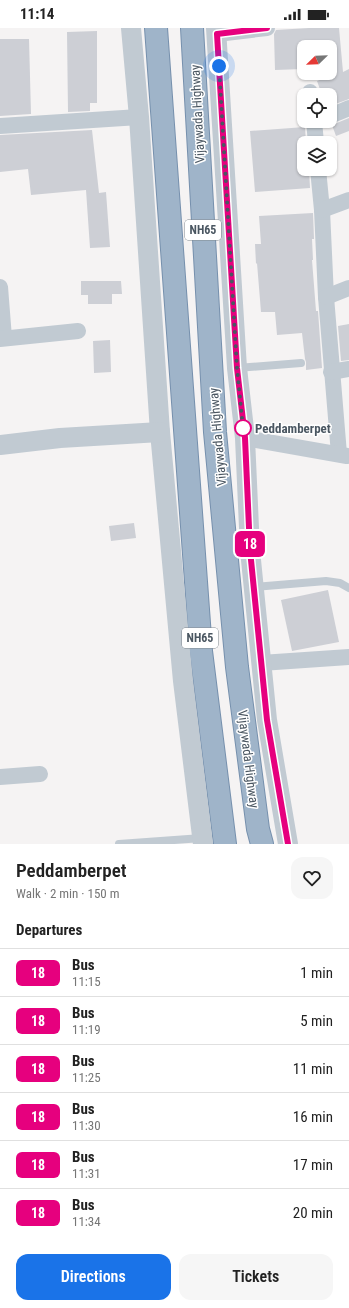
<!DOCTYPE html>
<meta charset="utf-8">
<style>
:root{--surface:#fff;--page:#f6f6f6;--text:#222;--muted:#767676;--line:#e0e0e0;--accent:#1a73e8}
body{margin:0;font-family:"Roboto Condensed",sans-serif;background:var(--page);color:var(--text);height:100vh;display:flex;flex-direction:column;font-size:15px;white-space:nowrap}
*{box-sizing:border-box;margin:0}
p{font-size:13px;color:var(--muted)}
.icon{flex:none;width:22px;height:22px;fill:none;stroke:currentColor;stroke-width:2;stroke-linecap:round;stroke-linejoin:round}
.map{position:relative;height:816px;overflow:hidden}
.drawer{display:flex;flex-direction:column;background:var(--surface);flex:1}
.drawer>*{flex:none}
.badge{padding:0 8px;border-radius:6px;font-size:14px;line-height:26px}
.needle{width:26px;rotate:247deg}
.buttons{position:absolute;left:297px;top:12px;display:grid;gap:8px}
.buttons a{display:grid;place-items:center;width:40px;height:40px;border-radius:8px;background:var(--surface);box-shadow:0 1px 3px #0004;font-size:20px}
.you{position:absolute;width:20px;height:20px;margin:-10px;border:3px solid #fff;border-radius:50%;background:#1a73e8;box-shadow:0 0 0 6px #1a73e833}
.map>.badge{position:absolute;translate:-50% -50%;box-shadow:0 0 0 2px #fff}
h2{padding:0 16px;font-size:15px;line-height:36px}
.round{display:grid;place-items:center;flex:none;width:42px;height:42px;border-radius:12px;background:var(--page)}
.summary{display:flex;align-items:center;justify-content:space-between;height:68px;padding:0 16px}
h1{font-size:19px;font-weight:600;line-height:30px}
.cta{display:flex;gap:8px;margin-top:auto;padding:8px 16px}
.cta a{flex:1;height:46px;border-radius:12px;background:var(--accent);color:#fff;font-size:16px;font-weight:600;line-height:46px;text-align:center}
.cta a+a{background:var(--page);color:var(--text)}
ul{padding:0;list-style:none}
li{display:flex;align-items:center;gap:12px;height:48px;padding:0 16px;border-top:1px solid var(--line)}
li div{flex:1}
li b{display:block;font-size:15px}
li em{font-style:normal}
li .badge{min-width:44px;font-weight:700;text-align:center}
.status{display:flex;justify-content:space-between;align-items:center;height:28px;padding:0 20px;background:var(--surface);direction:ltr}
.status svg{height:11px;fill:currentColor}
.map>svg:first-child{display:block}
.building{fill:#cdcfd5}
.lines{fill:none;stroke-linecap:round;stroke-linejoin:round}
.trunk-casing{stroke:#7690ad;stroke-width:24}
.service{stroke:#c1cad2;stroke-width:8}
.minor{stroke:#c1cad2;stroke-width:16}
.tertiary{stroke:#c1cad2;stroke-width:20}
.trunk{stroke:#9fb4c9;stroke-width:22}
.line-casing{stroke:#fff;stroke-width:9}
.line{stroke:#e6007e;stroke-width:6}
.walk{stroke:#4a5661;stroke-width:4;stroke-dasharray:0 7.2}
.stop-dot{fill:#fff;stroke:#e6007e;stroke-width:2}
.labels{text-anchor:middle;stroke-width:3;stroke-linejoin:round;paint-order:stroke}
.shield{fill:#fff;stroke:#808990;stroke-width:1}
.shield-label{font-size:12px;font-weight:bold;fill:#4a5661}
.street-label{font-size:13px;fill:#4a5661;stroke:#fff}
.stop-label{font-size:13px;font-weight:bold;fill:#4a5661;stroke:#fff;text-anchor:start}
</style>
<div class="status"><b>11:14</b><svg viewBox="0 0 49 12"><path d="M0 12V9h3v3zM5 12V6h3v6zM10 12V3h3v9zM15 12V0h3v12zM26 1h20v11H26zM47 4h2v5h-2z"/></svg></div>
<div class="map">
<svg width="349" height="816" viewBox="0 0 349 816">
<rect width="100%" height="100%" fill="#f5f3f3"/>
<!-- building -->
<g class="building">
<polygon points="309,0 339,0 343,44 349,41 349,71 330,78 330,67 322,67 317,53 330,48 330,19 302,19 301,17 303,41 275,42 274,6 276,2"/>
<polygon points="97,3 97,75 90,75 90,83 68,84 67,4"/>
<polygon points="0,11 29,11 31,86 0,88"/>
<polygon points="349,90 349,103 336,108 332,97"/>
<polygon points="305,99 306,115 304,115 304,141 309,141 310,160 255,164 250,103"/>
<polygon points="92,102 99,165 106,164 110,219 90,220 86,162 31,167 28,141 0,144 0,107"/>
<polygon points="313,185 314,211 312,211 313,232 312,232 316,283 318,283 322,340 306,342 306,334 305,331 302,305 277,307 275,284 261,284 257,235 256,236 255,216 261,216 259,188"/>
<polygon points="81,253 121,253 122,266 112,266 112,276 88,276 88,267 81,267"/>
<polygon points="349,296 349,332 341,333 338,298"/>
<polygon points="110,312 111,344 94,345 93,313"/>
<polygon points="134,495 136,510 111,513 109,498"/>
<polygon points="328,562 339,614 292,623 281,572"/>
</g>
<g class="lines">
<!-- trunk casing -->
<g class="trunk-casing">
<g id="trunk">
<polyline points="156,0 201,623 225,816"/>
<polyline points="192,0 215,404 237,639 258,801 262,816"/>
</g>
</g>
<!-- service -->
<g class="service">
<polyline points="237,340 301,335"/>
<polyline points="254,559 326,553 340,555 349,560"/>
<polyline points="119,816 202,810"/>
</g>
<!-- minor -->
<g class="minor">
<polyline points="217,6 267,0"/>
<polyline points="310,64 311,67"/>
<polyline points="330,88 349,80"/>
<polyline points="314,93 316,115"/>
<polyline points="0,98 139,89"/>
<polyline points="318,141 322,182 326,269 339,426"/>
<polyline points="322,182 349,172"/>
<polyline points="0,259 4,310"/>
<polyline points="326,269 349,260"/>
<polyline points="0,311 78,303"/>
<polyline points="331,344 349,341"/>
<polyline points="245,410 347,428"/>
<polyline points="261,635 349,629"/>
<polyline points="0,749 40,746"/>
</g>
<!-- tertiary -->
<g class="tertiary">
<polyline points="131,0 139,89 160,404 183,653 203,816"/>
<polyline points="216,0 237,340 245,410 250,522 267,692 288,816"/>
<polyline points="0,417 60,410 160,404"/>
</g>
<!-- trunk -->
<use href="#trunk" class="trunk"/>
</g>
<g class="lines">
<!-- line casing -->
<g class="line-casing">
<polyline id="line" points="267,0 217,6 237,340 245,410 250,522 267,692 288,816"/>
</g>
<!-- line -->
<use href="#line" class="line"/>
<!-- walk -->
<polyline class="walk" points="219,38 237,340 243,400"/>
</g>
<!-- markers -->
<circle class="stop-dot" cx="243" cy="400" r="8"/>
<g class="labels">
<!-- shield labels -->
<g class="shield">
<rect x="185" y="192" width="36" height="20" rx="3"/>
<rect x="182" y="600" width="36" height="20" rx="3"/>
</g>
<g class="shield-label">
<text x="203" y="206">NH65</text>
<text x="200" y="614">NH65</text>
</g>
<!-- street labels -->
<g class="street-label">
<text transform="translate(197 86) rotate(-93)" y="5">Vijaywada Highway</text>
<text transform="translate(217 409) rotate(-95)" y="5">Vijaywada Highway</text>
<text transform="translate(249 731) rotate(83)" y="5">Vijaywada Highway</text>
</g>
<!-- stop labels -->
<g class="stop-label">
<text x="255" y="405">Peddamberpet</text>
</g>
</g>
</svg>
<div class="buttons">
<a><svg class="needle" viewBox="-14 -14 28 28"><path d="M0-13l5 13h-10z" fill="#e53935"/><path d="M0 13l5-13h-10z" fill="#767676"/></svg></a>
<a><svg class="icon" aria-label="locate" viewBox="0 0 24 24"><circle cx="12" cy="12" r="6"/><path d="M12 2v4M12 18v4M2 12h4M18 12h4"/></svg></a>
<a><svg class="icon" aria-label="layers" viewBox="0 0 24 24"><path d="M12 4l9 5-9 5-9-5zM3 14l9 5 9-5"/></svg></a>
</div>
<div class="you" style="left:219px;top:38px"></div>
<b class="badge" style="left:250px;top:516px;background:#e6007e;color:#fff">18</b>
</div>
<section class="drawer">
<div class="summary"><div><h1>Peddamberpet</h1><p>Walk · 2 min · 150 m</p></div><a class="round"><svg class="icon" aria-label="heart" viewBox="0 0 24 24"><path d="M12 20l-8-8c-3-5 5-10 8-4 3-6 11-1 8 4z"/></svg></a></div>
<h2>Departures</h2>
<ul>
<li><span class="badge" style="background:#e6007e;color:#fff">18</span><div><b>Bus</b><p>11:15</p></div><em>1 min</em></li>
<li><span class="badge" style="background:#e6007e;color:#fff">18</span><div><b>Bus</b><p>11:19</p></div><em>5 min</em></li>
<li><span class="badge" style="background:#e6007e;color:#fff">18</span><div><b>Bus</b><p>11:25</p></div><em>11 min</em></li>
<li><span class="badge" style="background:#e6007e;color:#fff">18</span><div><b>Bus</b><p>11:30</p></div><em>16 min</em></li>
<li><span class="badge" style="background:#e6007e;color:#fff">18</span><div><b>Bus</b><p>11:31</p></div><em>17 min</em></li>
<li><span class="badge" style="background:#e6007e;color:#fff">18</span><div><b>Bus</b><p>11:34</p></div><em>20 min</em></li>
</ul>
<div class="cta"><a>Directions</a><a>Tickets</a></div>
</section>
